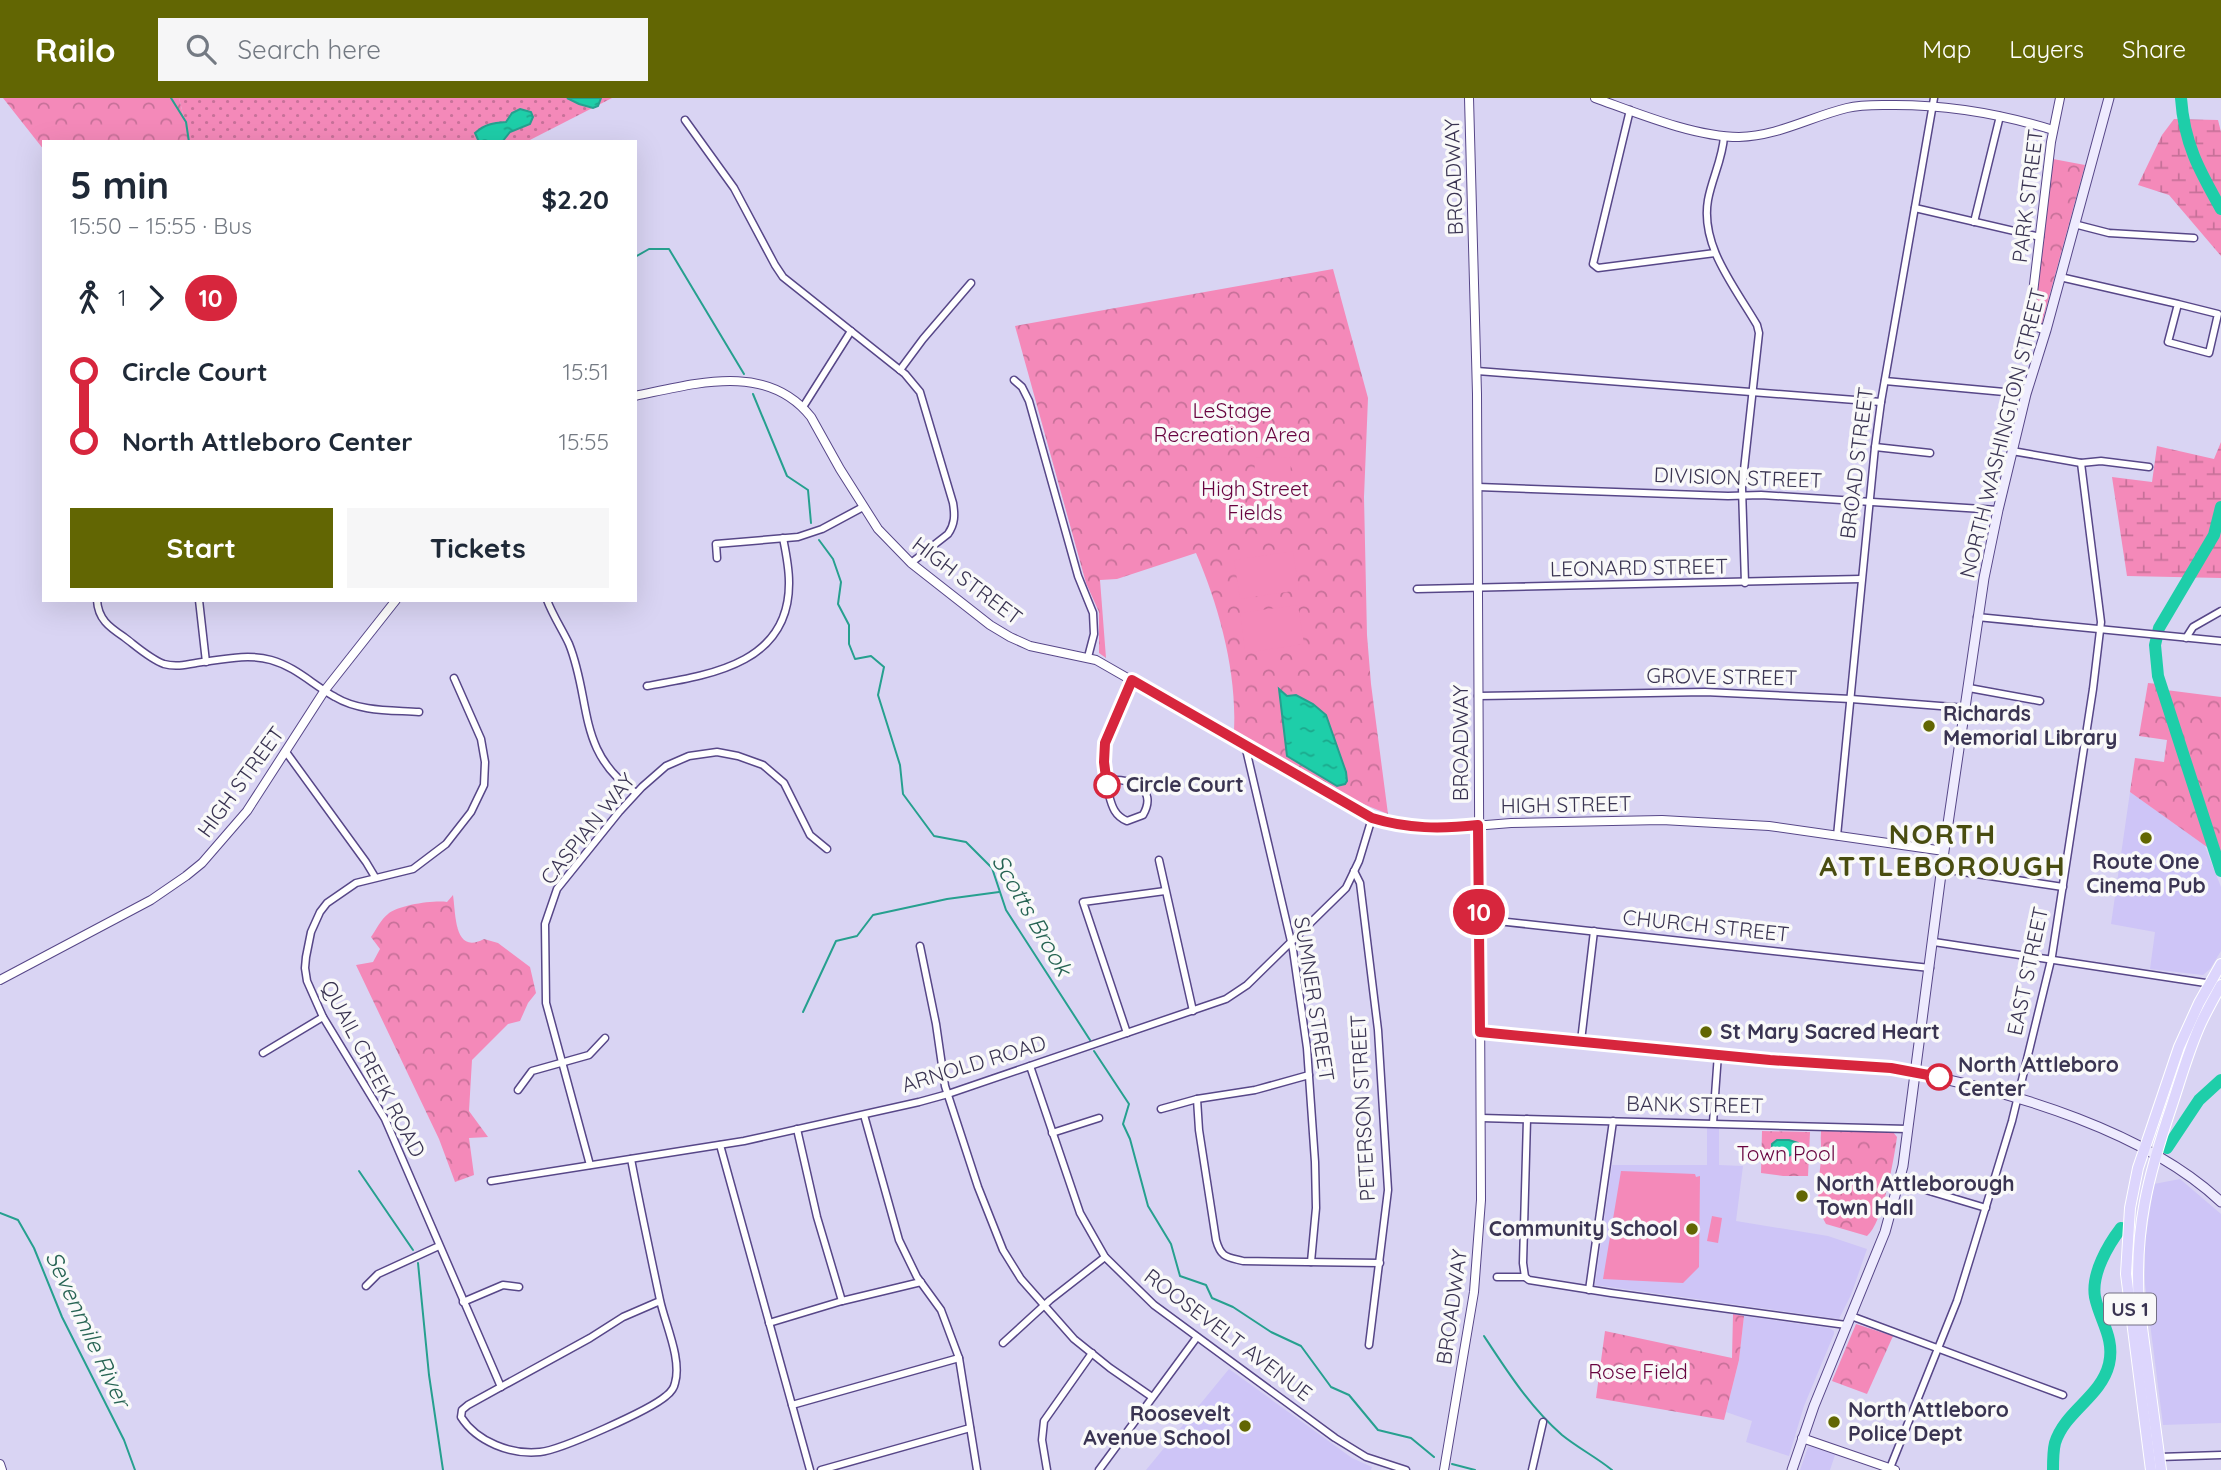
<!DOCTYPE html>
<meta charset="utf-8">
<style>
:root{--surface:#fff;--page:#f6f6f7;--text:#1f2937;--muted:#747a83;--accent:#626603}
body{margin:0;font-family:Quicksand,sans-serif;background:var(--page);color:var(--text);height:100vh;display:flex;flex-direction:column;font-size:26px;white-space:nowrap}
*{box-sizing:border-box;margin:0}
p{font-size:23px;color:var(--muted)}
.icon{flex:none;width:38px;height:38px;fill:none;stroke:currentColor;stroke-width:2;stroke-linecap:round;stroke-linejoin:round}
.map{position:relative;flex:1;overflow:hidden}
.panel{position:absolute;left:42px;top:42px;width:595px;height:462px;display:flex;flex-direction:column;background:var(--surface);border-radius:0px;box-shadow:0 7px 28px #0002}
.panel>*{flex:none}
.badge{padding:0 14px;border-radius:23px;font-size:24px;line-height:46px}
.map>.badge{position:absolute;translate:-50% -50%;box-shadow:0 0 0 4px #fff}
.legs{display:flex;align-items:center;gap:10px;height:77px;padding:0 28px;font-size:23px}
.legs p{margin-inline-start:auto}
.summary{display:flex;align-items:center;justify-content:space-between;height:119px;padding:0 28px}
h1{font-size:38px;font-weight:700;line-height:52px}
.button{display:flex;gap:14px;margin-top:auto;padding:14px 28px}
.button a{flex:1;height:80px;border-radius:0px;background:var(--accent);color:#fff;font-size:28px;font-weight:700;line-height:80px;text-align:center}
.button a+a{background:var(--page);color:var(--text)}
ul{padding:0 28px;list-style:none}
li{display:flex;align-items:center;gap:24px;height:70px;font-size:26px}
li i{display:grid;place-items:center;width:10px;height:100%;margin:0 9px;background:currentColor}
li i::after{content:'';width:18px;height:18px;margin:-9px;border:5px solid;border-radius:50%;background:var(--surface)}
li p{margin-inline-start:auto}
li:first-child i{background:linear-gradient(#0000 50%,currentColor 0)}
li:last-child i{background:linear-gradient(currentColor 50%,#0000 0)}
header{display:flex;align-items:center;gap:42px;box-sizing:border-box;height:98px;padding:0 35px;background:var(--accent);color:#fff}
header strong{font-size:33px}
nav{display:flex;gap:38px;margin-inline-start:auto;font-size:24px}
.search{width:490px;height:63px;background:var(--page);display:flex;align-items:center;gap:18px;box-sizing:border-box;padding:0 24px;border-radius:0px;color:var(--muted);font-size:26px}
.map>svg:first-child{display:block}
.built{fill:#cec5f7}
.grass{fill:url(#grass-dots)}
.forest{fill:url(#forest-crowns)}
.wetland{fill:url(#wetland-marsh)}
.pitch{fill:#f489b9}
.water{fill:url(#water-ripples);stroke:#26a08f;stroke-width:2}
.lines{fill:none;stroke-linecap:round;stroke-linejoin:round}
.stream{stroke:#26a08f;stroke-width:2}
.river{stroke:#1ecea9;stroke-width:12}
.minor-casing{stroke:#574788;stroke-width:9}
.tertiary-casing{stroke:#574788;stroke-width:10}
.secondary-casing{stroke:#574788;stroke-width:11}
.primary-casing{stroke:#fff;stroke-width:12}
.minor{stroke:#fff;stroke-width:6}
.tertiary{stroke:#fff;stroke-width:8}
.secondary{stroke:#eeebfe;stroke-width:9}
.primary{stroke:#ddd6fd;stroke-width:10}
.line-1-casing{stroke:#fff;stroke-width:16}
.line-1{stroke:#d7263d;stroke-width:10}
.poi-dot{fill:#626603;stroke:#f9f9f9;stroke-width:2.5}
.stop-1-dot{fill:#fff;stroke:#d7263d;stroke-width:3.5}
.labels{text-anchor:middle;stroke-width:7;stroke-linejoin:round;paint-order:stroke}
.shield{fill:#f9f9f9;stroke:#736f84;stroke-width:2}
.shield-label{font-size:19px;font-weight:bold;fill:#3a3452}
.street-label{font-size:21px;fill:#3a3452;stroke:#f9f9f9}
.park-label{font-size:21px;fill:#68033f;stroke:#f9f9f9}
.poi-label{font-size:21px;font-weight:bold;fill:#3a3452;stroke:#f9f9f9;text-anchor:start}
.stop-label{font-size:21px;font-weight:bold;fill:#3a3452;stroke:#f9f9f9;text-anchor:start}
.water-label{font-size:23px;font-style:italic;fill:#266353;stroke:#f9f9f9}
.district-label{font-size:28px;font-weight:bold;letter-spacing:2px;fill:#494d10;stroke:#f9f9f9}
</style>
<header>
<strong>Railo</strong>
<div class="search"><svg class="icon" aria-label="search" viewBox="0 0 24 24"><circle cx="10" cy="10" r="6"/><path d="M15 15l6 6"/></svg>Search here</div>
<nav><a>Map</a><a>Layers</a><a>Share</a></nav>
</header>
<div class="map">
<svg width="2221" height="1372" viewBox="0 0 2221 1372">
<defs>
<pattern id="grass-dots" width="8" height="8" patternUnits="userSpaceOnUse" patternTransform="scale(1.75)"><rect width="8" height="8" fill="#f489b9"/><path d="M2 2h.1M6 6h.1" fill="none" stroke="#c77199" stroke-width="1.8" stroke-linecap="round"/></pattern>
<pattern id="forest-crowns" width="20" height="18" patternUnits="userSpaceOnUse" patternTransform="scale(1.75)"><rect width="20" height="18" fill="#f489b9"/><path d="M2 6a3 3 0 1 1 6 0M12 15a3 3 0 1 1 6 0" fill="none" stroke="#c77199"/></pattern>
<pattern id="wetland-marsh" width="20" height="14" patternUnits="userSpaceOnUse" patternTransform="scale(1.75)"><rect width="20" height="14" fill="#f489b9"/><path d="M1 5h8M5 5V1M11 12h8M15 12V8" fill="none" stroke="#c77199"/></pattern>
<pattern id="water-ripples" width="26" height="14" patternUnits="userSpaceOnUse" patternTransform="scale(1.75)"><rect width="26" height="14" fill="#1ecea9"/><path d="M2 4q2-2 4 0t4 0M15 11q2-2 4 0t4 0" fill="none" stroke="#1ba88c"/></pattern>
</defs>
<rect width="100%" height="100%" fill="#d9d4f3"/>
<!-- built -->
<g class="built">
<polygon points="2130,694 2204,746 2221,789 2221,853 2210,871 2203,877 2150,871 2155,834 2111,826"/>
<polygon points="1707,1030 1719,1030 1719,1067 1743,1068 1736,1123 1828,1138 1867,1151 1851,1197 1839,1221 1595,1187 1612,1067 1707,1067"/>
<polygon points="2180,1081 2221,1116 2221,1325 2163,1327 2145,1186 2145,1144 2154,1086"/>
<polygon points="1744,1218 1829,1230 1834,1233 1834,1236 1804,1308 1789,1358 1746,1344 1752,1323 1726,1314 1739,1262"/>
<polygon points="1229,1271 1352,1360 1372,1369 1371,1372 1146,1372"/>
<polygon points="1808,1349 1812,1349 1835,1357 1830,1372 1800,1372"/>
</g>
<!-- grass -->
<polygon class="grass" points="179,0 612,0 526,44 190,44"/>
<!-- forest -->
<g class="forest">
<polygon points="3,0 179,0 190,44 44,44 44,52"/>
<polygon points="2053,61 2085,67 2042,225 2039,225 2035,220 2035,215"/>
<path d="M1333,171L1368,300L1364,399L1367,537L1371,586L1388,716L1353,702L1234,632C1237,574 1219,508 1196,455L1117,481L1100,482L1106,560L1099,555V514L1086,485L1015,228Z"/>
<polygon points="2148,585 2158,586 2158,591 2221,599 2221,759 2130,694 2135,660 2164,664 2167,642 2139,638"/>
<path d="M453,797C456,817 454,857 484,841L498,845L530,869L536,895L528,905L520,923L508,926L472,962L469,1013L488,1039L469,1040L474,1077L455,1084L439,1041L356,867L373,864L380,851L371,839C376,832 381,821 388,816C398,807 434,802 447,804Z"/>
<polygon points="1762,1033 1810,1034 1808,1078 1783,1078 1761,1075"/>
<path d="M1821,1033L1893,1034L1897,1039C1894,1061 1883,1125 1867,1138L1826,1126C1814,1105 1819,1084 1821,1061C1822,1052 1820,1042 1821,1033Z"/>
<polygon points="1733,1216 1744,1218 1739,1262 1724,1322 1596,1300 1605,1233 1732,1260"/>
<polygon points="1856,1226 1893,1238 1867,1296 1832,1283"/>
</g>
<!-- wetland -->
<g class="wetland">
<polygon points="2174,21 2218,22 2221,34 2221,158 2169,97 2138,87 2162,37"/>
<polygon points="2221,344 2221,422 2219,423 2221,425 2221,480 2127,478 2112,379 2152,384 2157,348 2214,361"/>
</g>
<!-- pitch -->
<g class="pitch">
<polygon points="1255,359 1291,360 1289,413 1253,412"/>
<polygon points="1293,453 1299,492 1240,501 1234,462"/>
<polygon points="1298,507 1304,546 1245,555 1240,515"/>
<polygon points="1621,1073 1695,1076 1696,1079 1700,1078 1699,1169 1683,1185 1603,1181"/>
<polygon points="1712,1118 1722,1120 1718,1145 1707,1143"/>
</g>
<!-- water -->
<g class="water">
<polygon points="567,0 601,0 598,8 593,10 579,6"/>
<path d="M520,11L531,14L533,19L530,26L510,34L502,44H479L475,35C485,26 493,25 506,24L512,15Z"/>
<polygon points="1279,591 1287,598 1296,597 1313,606 1326,617 1346,674 1347,683 1345,686 1337,688 1287,658"/>
<polygon points="1777,1042 1789,1042 1798,1045 1799,1053 1786,1059 1777,1058 1772,1054 1772,1046"/>
</g>
<g class="lines">
<!-- stream -->
<g class="stream">
<polyline points="171,0 186,24 189,44"/>
<polyline points="635,159 649,151 669,151 744,276"/>
<polyline points="753,296 787,378 808,392 811,425"/>
<polyline points="819,442 833,461 841,484 838,506 849,527 849,546 855,561 871,558 884,569 878,597 900,667 903,696 934,738 966,744 992,770 1006,812 1090,942"/>
<polyline points="803,914 836,843 857,838 873,817 947,801 999,794"/>
<polyline points="1094,953 1129,1006 1123,1026 1130,1041 1148,1108 1171,1146 1180,1178 1206,1187 1212,1200 1233,1209 1271,1234 1301,1248 1331,1289 1349,1297 1378,1332 1411,1340 1434,1359"/>
<polyline points="359,1073 413,1152"/>
<polyline points="0,1115 18,1122 34,1150 62,1219 124,1342 135,1372"/>
<polyline points="418,1165 429,1277 443,1372"/>
<path d="M1484,1238C1507,1273 1530,1309 1562,1337C1578,1350 1596,1359 1612,1372"/>
<polyline points="1452,1366 1475,1372"/>
</g>
<!-- river -->
<g class="river">
<path d="M2181,0C2184,45 2199,72 2221,111"/>
<polyline points="2221,409 2214,437 2159,530 2155,547 2158,578 2221,773"/>
<polyline points="2167,1050 2199,1002 2221,982"/>
<path d="M2053,1372C2053,1363 2053,1353 2055,1345C2065,1313 2101,1299 2109,1266C2115,1240 2100,1223 2095,1199C2091,1176 2108,1147 2121,1130"/>
</g>
<!-- minor casing -->
<g class="minor-casing">
<g id="minor">
<polyline points="1630,12 1593,166 1598,170 1715,155"/>
<path d="M685,22L734,90L775,167L783,179L905,276L920,294L953,405C955,417 955,426 948,436L911,465"/>
<path d="M1724,38C1723,60 1712,80 1708,102C1700,148 1735,189 1757,227L1759,235L1742,390L1745,485"/>
<polyline points="1915,110 2040,139"/>
<polyline points="1974,124 2000,18"/>
<polyline points="2074,126 2109,135 2194,140"/>
<polyline points="2060,179 2178,206 2168,244 2209,255 2218,216 2178,206"/>
<polyline points="900,272 923,241 971,185"/>
<polyline points="1477,273 1881,304"/>
<polyline points="1014,282 1022,289 1029,303 1078,478 1093,515 1094,536 1088,559"/>
<polyline points="1885,283 2026,296"/>
<polyline points="803,309 851,233"/>
<polyline points="1875,349 1930,355"/>
<polyline points="2012,353 2081,365 2101,363 2149,369"/>
<polyline points="1478,389 1728,398 1761,397 1998,412"/>
<polyline points="717,460 716,446 798,439 822,431 863,409"/>
<polyline points="1417,491 1861,481"/>
<path d="M97,502C98,521 109,529 124,539C136,548 150,561 164,566C175,569 185,567 196,565C220,562 247,555 271,562C296,569 313,587 335,599C360,614 392,612 419,614"/>
<polyline points="199,502 206,564"/>
<path d="M547,502C553,518 562,531 569,546C592,603 576,654 636,695"/>
<polyline points="1977,519 2221,543"/>
<polyline points="2186,540 2193,529 2221,513"/>
<polyline points="454,580 481,641 485,664 484,687 471,714 446,746 413,771 356,785 327,805 320,814 311,834 306,859 305,870 307,883 323,919 385,1021 501,1289"/>
<path d="M647,588C710,577 790,566 789,484C789,469 786,455 783,440"/>
<polyline points="1969,590 2040,603"/>
<polyline points="1478,598 1705,594 1851,601 1966,610"/>
<polyline points="1245,647 1293,852 1307,950 1315,1064 1316,1110 1311,1164"/>
<polyline points="286,654 366,764 375,779"/>
<path d="M1106,682C1129,680 1159,689 1143,717L1127,723C1115,718 1112,709 1109,697C1098,650 1111,624 1132,582"/>
<polyline points="1837,738 1875,349 1881,304 1934,0"/>
<polyline points="1159,762 1193,913"/>
<polyline points="1943,771 2063,789"/>
<polyline points="1354,773 1360,785 1378,932 1388,1092 1369,1247"/>
<polyline points="1479,821 1930,870"/>
<polyline points="1934,844 2212,886"/>
<polyline points="920,848 936,926 945,988 978,1089 1003,1152 1021,1181 1074,1241 1110,1270 1152,1299"/>
<polyline points="1127,935 1083,804 1165,793"/>
<polyline points="1581,943 1594,833"/>
<polyline points="263,955 323,919"/>
<polyline points="1030,968 1080,1115 1105,1159 1154,1207 1335,1340 1366,1359 1406,1372"/>
<polyline points="518,992 532,973 589,957 605,940"/>
<path d="M1197,1001L1199,1032L1216,1142C1221,1160 1227,1159 1243,1163L1380,1165"/>
<polyline points="1161,1011 1197,1001 1255,992 1309,977"/>
<polyline points="864,1017 899,1142 917,1179 941,1212 959,1260 977,1372"/>
<polyline points="1481,1020 1908,1031"/>
<polyline points="1713,1025 1718,956"/>
<polyline points="797,1031 817,1119 842,1203"/>
<polyline points="1052,1035 1099,1020"/>
<polyline points="720,1047 810,1372"/>
<path d="M631,1061C640,1108 650,1155 660,1202C665,1226 682,1261 675,1285C674,1290 670,1295 666,1298C650,1312 561,1352 540,1354C511,1357 477,1344 461,1319L462,1312L468,1307L590,1240L623,1219L660,1203"/>
<polyline points="590,1067 546,905 545,826 557,791 619,714 642,689 666,668 689,658 717,654 738,658 763,667 784,685 810,737 827,751"/>
<polyline points="491,1083 744,1043 919,1004 948,996 1226,901 1247,887 1346,790 1359,763 1372,720"/>
<polyline points="1899,1084 1986,1110"/>
<polyline points="1497,1179 1525,1179 1529,1182 1611,1195 1846,1227"/>
<polyline points="1525,1179 1523,1165 1527,1021"/>
<polyline points="366,1188 378,1176 439,1148"/>
<polyline points="1589,1192 1613,1023"/>
<polyline points="463,1204 503,1187 519,1189"/>
<polyline points="1851,1218 2063,1297"/>
<polyline points="769,1225 842,1203 921,1184"/>
<polyline points="1003,1245 1050,1202 1105,1159"/>
<polyline points="792,1307 959,1260"/>
<polyline points="2159,1359 2221,1357"/>
<polyline points="1890,1370 1957,1203 1973,1151 2012,1023 2052,858 2093,591 2101,524 2081,365"/>
<polyline points="821,1372 970,1330"/>
<polyline points="1047,1372 1042,1342 1044,1323 1092,1255"/>
<polyline points="1099,1372 1197,1239"/>
<polyline points="1532,1372 1543,1324"/>
</g>
</g>
<!-- tertiary casing -->
<g class="tertiary-casing">
<g id="tertiary">
<path d="M1595,0C1637,15 1695,39 1739,39C1778,38 1810,19 1847,10C1862,6 1879,7 1895,7C1949,7 2001,16 2053,32"/>
<polyline points="2046,232 2034,228 2030,220 2051,44 2060,0"/>
<path d="M635,298C694,286 767,263 811,319L840,371L878,431L911,465L990,527L1010,539L1030,548L1096,562L1372,720L1397,728L1422,730H1449L1511,725L1662,722L1769,728L1944,753"/>
<polyline points="0,882 151,802 186,778 202,765 247,713 325,592 396,502"/>
<polyline points="1480,935 1770,962 1891,970 1915,975"/>
<polyline points="1802,1340 1895,1372"/>
<polyline points="0,1366 2,1372"/>
<polyline points="1444,1372 1474,1194 1481,1102 1477,296 1469,0"/>
</g>
</g>
<!-- secondary casing -->
<g class="secondary-casing">
<g id="secondary">
<path d="M1915,975C2014,994 2147,1034 2221,1104"/>
<polyline points="1792,1372 1814,1308 1885,1134 1903,1068 1944,753 1984,480 1998,412 2026,296 2046,232 2109,0"/>
</g>
</g>
<!-- primary casing -->
<g class="primary-casing">
<g id="primary">
<polyline points="2151,1372 2126,1176 2130,1110 2138,1070 2179,949 2199,905 2221,866"/>
<path d="M2161,1372L2139,1207C2134,1131 2148,1078 2172,1007C2181,980 2189,951 2201,925C2207,912 2214,900 2221,887"/>
</g>
</g>
<!-- minor -->
<use href="#minor" class="minor"/>
<!-- tertiary -->
<use href="#tertiary" class="tertiary"/>
<!-- secondary -->
<use href="#secondary" class="secondary"/>
<!-- primary -->
<use href="#primary" class="primary"/>
</g>
<g class="lines">
<!-- line-1 casing -->
<g class="line-1-casing">
<path id="line-1" d="M1107,687L1104,664L1105,645L1132,582L1372,720C1408,731 1441,731 1478,727L1480,934L1770,962L1891,970L1939,979"/>
</g>
<!-- line-1 -->
<use href="#line-1" class="line-1"/>
</g>
<!-- markers -->
<g class="poi-dot">
<circle cx="1929" cy="628" r="7"/>
<circle cx="2146" cy="740" r="7"/>
<circle cx="1706" cy="934" r="7"/>
<circle cx="1802" cy="1098" r="7"/>
<circle cx="1692" cy="1131" r="7"/>
<circle cx="1834" cy="1324" r="7"/>
<circle cx="1245" cy="1328" r="7"/>
</g>
<g class="stop-1-dot">
<circle cx="1107" cy="687" r="12"/>
<circle cx="1939" cy="979" r="12"/>
</g>
<g class="labels">
<!-- shield labels -->
<rect class="shield" x="2104" y="1195.5" width="52" height="31" rx="5"/>
<g class="shield-label">
<text x="2130" y="1218">US 1</text>
</g>
<!-- street labels -->
<g class="street-label">
<text transform="translate(1454 79) rotate(-92)" y="7">BROADWAY</text>
<text transform="translate(2028 98) rotate(-83)" y="7">PARK STREET</text>
<text transform="translate(2003 335) rotate(-76)" y="7">NORTH WASHINGTON STREET</text>
<text transform="translate(1857 365) rotate(-83)" y="7">BROAD STREET</text>
<text transform="translate(1738 380) rotate(2)" y="7">DIVISION STREET</text>
<text transform="translate(1639 470) rotate(-1)" y="7">LEONARD STREET</text>
<text transform="translate(967 483) rotate(37)" y="7">HIGH STREET</text>
<text transform="translate(1722 579) rotate(1)" y="7">GROVE STREET</text>
<text transform="translate(1461 645) rotate(-90)" y="7">BROADWAY</text>
<text transform="translate(241 684) rotate(-54)" y="7">HIGH STREET</text>
<text transform="translate(1566 707) rotate(-1)" y="7">HIGH STREET</text>
<text transform="translate(588 731) rotate(-51)" y="7">CASPIAN WAY</text>
<text transform="translate(1706 828) rotate(6)" y="7">CHURCH STREET</text>
<text transform="translate(2028 873) rotate(-78)" y="7">EAST STREET</text>
<text transform="translate(1314 901) rotate(81)" y="7">SUMNER STREET</text>
<text transform="translate(974 966) rotate(-17)" y="7">ARNOLD ROAD</text>
<text transform="translate(373 971) rotate(62)" y="7">QUAIL CREEK ROAD</text>
<text transform="translate(1695 1007) rotate(1)" y="7">BANK STREET</text>
<text transform="translate(1363 1010) rotate(-93)" y="7">PETERSON STREET</text>
<text transform="translate(1452 1209) rotate(-82)" y="7">BROADWAY</text>
<text transform="translate(1228 1237) rotate(37)" y="7">ROOSEVELT AVENUE</text>
</g>
<!-- park labels -->
<g class="park-label">
<text x="1232" y="320">LeStage<tspan x="1232" dy="24">Recreation Area</tspan></text>
<text x="1255" y="398">High Street<tspan x="1255" dy="24">Fields</tspan></text>
<text x="1786" y="1063">Town Pool</text>
<text x="1638" y="1281">Rose Field</text>
</g>
<!-- poi labels -->
<g class="poi-label">
<text x="1943" y="623">Richards<tspan x="1943" dy="24">Memorial Library</tspan></text>
<text x="2146" y="771" text-anchor="middle">Route One<tspan x="2146" dy="24">Cinema Pub</tspan></text>
<text x="1720" y="941">St Mary Sacred Heart</text>
<text x="1816" y="1093">North Attleborough<tspan x="1816" dy="24">Town Hall</tspan></text>
<text x="1678" y="1138" text-anchor="end">Community School</text>
<text x="1848" y="1319">North Attleboro<tspan x="1848" dy="24">Police Dept</tspan></text>
<text x="1231" y="1323" text-anchor="end">Roosevelt<tspan x="1231" dy="24">Avenue School</tspan></text>
</g>
<!-- stop labels -->
<g class="stop-label">
<text x="1126" y="694">Circle Court</text>
<text x="1958" y="974">North Attleboro<tspan x="1958" dy="24">Center</tspan></text>
</g>
<!-- water labels -->
<g class="water-label">
<text transform="translate(1032 817) rotate(60)" y="8">Scotts Brook</text>
<text transform="translate(88 1231) rotate(65)" y="8">Sevenmile River</text>
</g>
<!-- district labels -->
<g class="district-label">
<text x="1943" y="746">NORTH<tspan x="1943" dy="32">ATTLEBOROUGH</tspan></text>
</g>
</g>
</svg>
<b class="badge" style="left:1479px;top:814px;background:#d7263d;color:#fff">10</b>
<section class="panel">
<div class="summary"><div><h1>5 min</h1><p>15:50 – 15:55 · Bus</p></div><b>$2.20</b></div>
<div class="legs"><svg class="icon" aria-label="walk" viewBox="0 0 24 24"><circle cx="13" cy="4" r="2"/><path d="M13 8l-2 6 4 7M11 14l-3 7M7 12l3-4h3l4 4"/></svg>1<svg class="icon" aria-label="forward" viewBox="0 0 24 24"><path d="M9 5l7 7-7 7"/></svg><b class="badge" style="background:#d7263d;color:#fff">10</b></div>
<ul>
<li><i style="color:#d7263d"></i><b>Circle Court</b><p>15:51</p></li>
<li><i style="color:#d7263d"></i><b>North Attleboro Center</b><p>15:55</p></li>
</ul>
<div class="button"><a>Start</a><a>Tickets</a></div>
</section>
</div>
